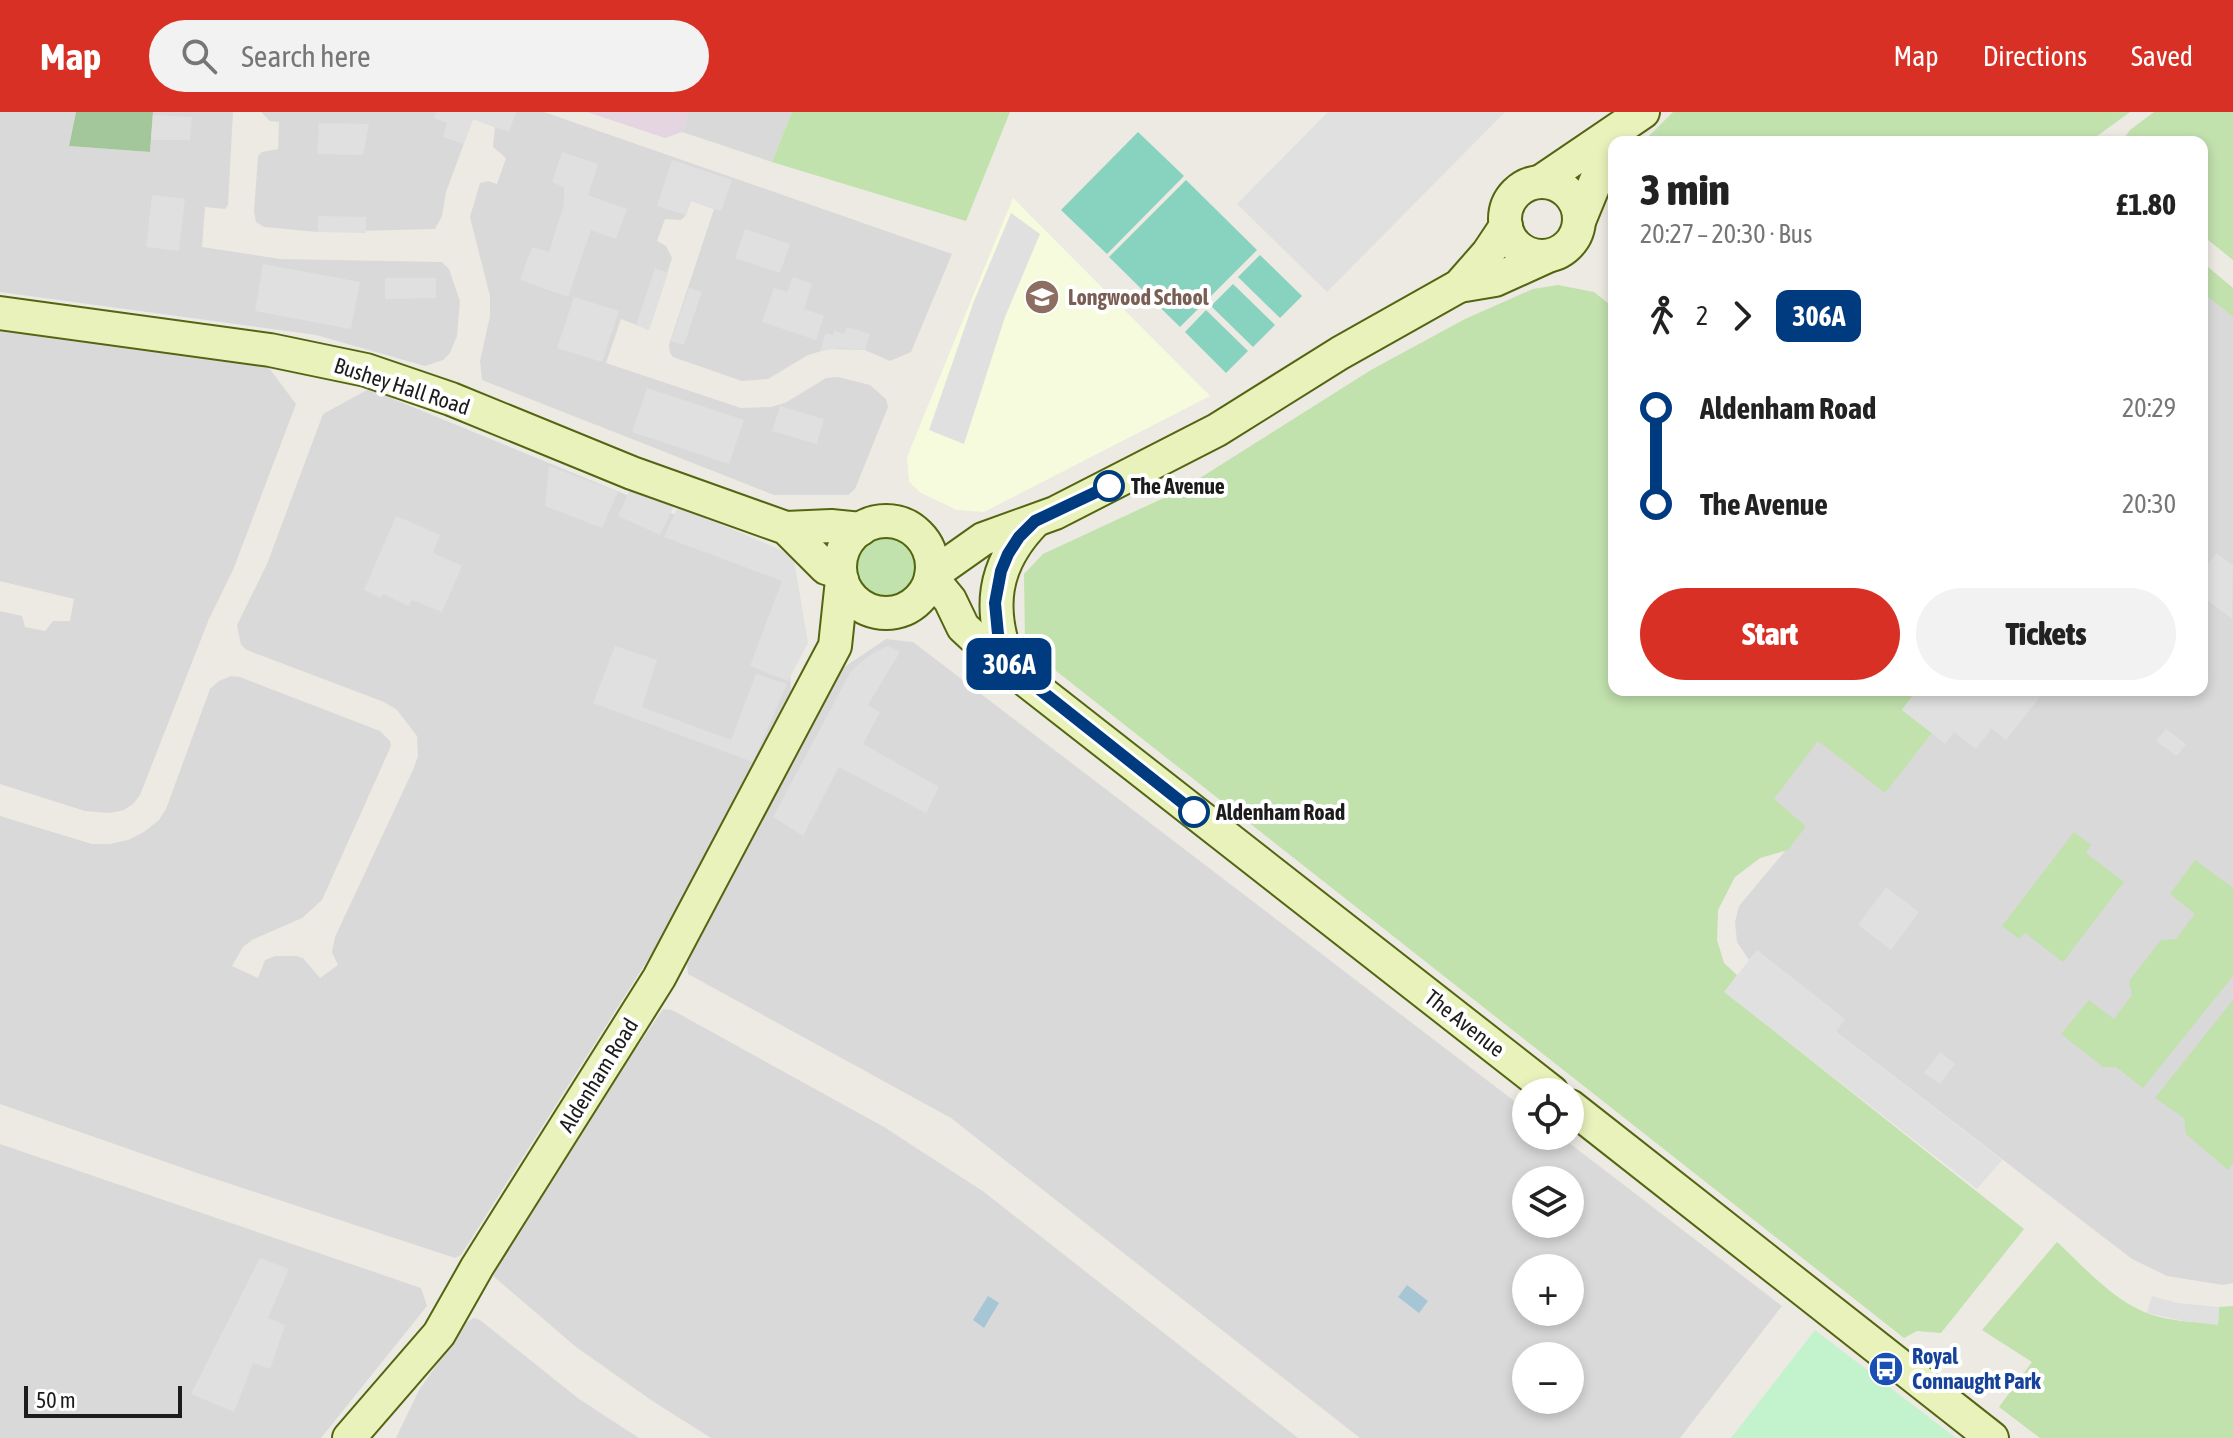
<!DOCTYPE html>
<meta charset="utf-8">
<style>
:root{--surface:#fff;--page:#f2f2f2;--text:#222;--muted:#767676;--accent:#d93025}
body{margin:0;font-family:"Asap Condensed",sans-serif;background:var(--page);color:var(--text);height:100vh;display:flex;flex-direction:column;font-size:30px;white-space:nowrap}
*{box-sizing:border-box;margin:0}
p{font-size:26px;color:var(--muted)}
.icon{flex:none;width:44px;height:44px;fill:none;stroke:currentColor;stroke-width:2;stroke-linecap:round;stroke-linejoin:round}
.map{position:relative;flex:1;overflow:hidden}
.side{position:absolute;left:1608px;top:24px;width:600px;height:560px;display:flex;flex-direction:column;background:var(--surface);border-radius:16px;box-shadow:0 4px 12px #0003}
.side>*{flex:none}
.badge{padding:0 16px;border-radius:12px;font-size:28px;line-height:52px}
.buttons{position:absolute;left:1512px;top:966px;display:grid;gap:16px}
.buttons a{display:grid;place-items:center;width:72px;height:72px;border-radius:50%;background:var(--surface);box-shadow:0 4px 12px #0003;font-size:40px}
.scale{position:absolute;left:24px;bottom:20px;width:158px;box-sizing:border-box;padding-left:8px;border:4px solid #1c1c1c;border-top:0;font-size:22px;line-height:28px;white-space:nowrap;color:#1c1c1c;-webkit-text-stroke:6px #fff;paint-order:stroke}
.map>.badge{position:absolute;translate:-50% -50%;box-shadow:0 0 0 4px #fff}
.legs{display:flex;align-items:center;gap:12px;height:88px;padding:0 32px;font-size:26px}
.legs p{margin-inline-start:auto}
.head{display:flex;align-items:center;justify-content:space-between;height:136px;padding:0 32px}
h1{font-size:44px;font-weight:800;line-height:60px}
.action{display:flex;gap:16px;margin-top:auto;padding:16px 32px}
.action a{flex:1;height:92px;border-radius:48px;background:var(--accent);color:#fff;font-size:32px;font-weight:800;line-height:92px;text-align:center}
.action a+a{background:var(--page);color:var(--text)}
ul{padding:0 32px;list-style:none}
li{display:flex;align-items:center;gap:28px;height:96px;font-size:30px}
li i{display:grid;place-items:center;width:12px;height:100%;margin:0 10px;background:currentColor}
li i::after{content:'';width:20px;height:20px;margin:-10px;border:6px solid;border-radius:50%;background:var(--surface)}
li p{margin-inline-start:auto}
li:first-child i{background:linear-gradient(#0000 50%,currentColor 0)}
li:last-child i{background:linear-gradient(currentColor 50%,#0000 0)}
header{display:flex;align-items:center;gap:48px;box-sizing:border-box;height:112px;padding:0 40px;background:var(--accent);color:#fff}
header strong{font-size:38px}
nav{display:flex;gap:44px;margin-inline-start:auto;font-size:28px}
.search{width:560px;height:72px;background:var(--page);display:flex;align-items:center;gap:20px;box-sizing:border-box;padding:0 28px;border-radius:44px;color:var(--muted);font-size:30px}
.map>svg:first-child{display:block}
.residential{fill:#dad9d9;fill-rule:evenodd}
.industrial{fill:#e4d5e0}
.education{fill:#f7fbdd}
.grass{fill:#c1e1ad}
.forest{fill:#a3c79b}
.park{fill:#c3f3cc}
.pitch{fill:#88d3bf}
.parking{fill:#e0e0e0}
.water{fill:#a7c6d5}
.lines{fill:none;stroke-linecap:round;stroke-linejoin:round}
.secondary-casing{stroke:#536510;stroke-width:36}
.secondary{stroke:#e9f2bb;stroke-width:32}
.line-1-casing{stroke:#fff;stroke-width:18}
.line-1{stroke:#003b80;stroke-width:12}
.stop-1-dot{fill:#fff;stroke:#003b80;stroke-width:4}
.labels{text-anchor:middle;stroke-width:8;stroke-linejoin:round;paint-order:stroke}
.education-label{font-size:22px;font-weight:bold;fill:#785e54;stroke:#fff;text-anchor:start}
.street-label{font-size:22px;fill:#1c1c1c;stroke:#fff}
.stop-label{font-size:22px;font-weight:bold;fill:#1c1c1c;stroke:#fff;text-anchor:start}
.transit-label{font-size:22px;font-weight:bold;fill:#164399;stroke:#fff;text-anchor:start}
</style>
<header>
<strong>Map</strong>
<div class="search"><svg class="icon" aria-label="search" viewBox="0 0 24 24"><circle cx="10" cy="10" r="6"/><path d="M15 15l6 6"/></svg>Search here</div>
<nav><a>Map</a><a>Directions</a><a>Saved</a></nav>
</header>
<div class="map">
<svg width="2233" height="1326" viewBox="0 0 2233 1326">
<rect width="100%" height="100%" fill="#eceae2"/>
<!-- residential -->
<g class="residential">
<polygon points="0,0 76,0 69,34 150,40 153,0 233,0 228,93 225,97 205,95 202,135 280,147 442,150 449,157 460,189 457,224 450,241 443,248 425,254 316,223 0,180"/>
<polygon points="261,0 544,0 952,142 911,240 890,249 865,238 829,237 808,243 768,267 742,269 673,245 670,241 669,233 714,97 691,89 686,103 681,108 665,107 657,129 666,134 672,146 649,218 621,207 606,251 741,296 771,295 785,291 826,266 838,265 870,273 886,287 888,295 855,377 848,383 774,383 482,268 480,249 490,204 490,184 470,105 480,71 488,69 497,72 506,46 493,35 495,15 473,7 446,80 442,104 435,117 318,120 264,115 256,110 254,100 258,44 262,40 278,37 279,10 270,9"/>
<polygon points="689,0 792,0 772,50 682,20"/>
<polygon points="2202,180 2233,205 2233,1171 2223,1173 2167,1164 2132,1147 1835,919 1844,907 1757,839 1749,848 1737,830 1735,810 1739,794 1806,714 1773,687 1818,628 1885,680 1932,621 1945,631 1954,620 1992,616 2006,627 2045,578 2202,578"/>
<polygon points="0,213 269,256 296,292 233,458 209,507 140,683 133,692 124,698 110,701 85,699 0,672 0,499 22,504 25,515 45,519 53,509 70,509 74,487 0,469"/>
<polygon points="369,277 785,448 791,579 683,792 461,1143 455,1146 200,1062 0,992 0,704 92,732 110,732 128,728 144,720 159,708 166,697 210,577 219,569 231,564 240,565 380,619 390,629 391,634 322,788 302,806 252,828 243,835 232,854 258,866 265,848 275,844 296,844 303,846 320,866 338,853 332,840 335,825 413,658 418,644 417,624 397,598 384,590 247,538 241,533 237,513 267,452 323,302"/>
<path d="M886,527L913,530L1526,998V1024H1560L1782,1194L1680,1326H1360L951,1006L688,862L687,852L840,558ZM1526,1068H1570V1112H1526ZM1526,1156H1570V1200H1526ZM1526,1244H1570V1288H1526Z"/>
<polygon points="663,897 672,898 884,1015 984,1080 1298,1326 711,1326 651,1288 576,1235 492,1163 528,1096"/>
<polygon points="0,1032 421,1176 427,1194 321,1326 0,1326"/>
<polygon points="474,1206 480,1208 579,1287 639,1326 396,1326 419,1278 467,1210"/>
</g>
<!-- industrial -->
<polygon class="industrial" points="587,0 689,0 682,20 665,26"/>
<!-- education -->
<polygon class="education" points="1013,86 1210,284 984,400 957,398 921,381 909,370 907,345"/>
<!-- grass -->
<g class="grass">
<polygon points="792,0 1010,0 966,109 772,50"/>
<polygon points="1673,0 2130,0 2089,30 1643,30"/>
<polygon points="2154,0 2233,0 2233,148 2202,123 2202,30 2121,30 2130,18"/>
<polygon points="2202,150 2233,176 2233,205 2202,180"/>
<polygon points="1558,173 1594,180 1614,196 1614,578 1917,578 1902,598 1932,621 1885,681 1818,629 1774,687 1806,714 1788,738 1760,746 1735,765 1718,798 1717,828 1724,851 1737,863 1725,880 2024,1117 1941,1221 1917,1219 1904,1226 1046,551 1025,528 1024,462 1043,442 1181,378 1371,258 1465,207 1533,177"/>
<circle cx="886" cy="459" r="35"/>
<polygon points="2074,720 2091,733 2086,741 2124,770 2063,850 2025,821 2019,827 2002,814"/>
<polygon points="2195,748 2233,776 2233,864 2143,976 2116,955 2103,955 2061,922 2089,888 2114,907 2132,883 2129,869 2161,828 2176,827 2195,802 2170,782"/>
<polygon points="2233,888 2233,1051 2228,1058 2186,1022 2184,1006 2155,986"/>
<path d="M2057,1130C2084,1155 2110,1185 2144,1200C2166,1209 2194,1210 2218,1212L2219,1195L2233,1194V1326H2040L1999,1295L2032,1250L1982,1218Z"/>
</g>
<!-- forest -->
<polygon class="forest" points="76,0 153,0 150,40 69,34"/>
<!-- park -->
<polygon class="park" points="1815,1218 1956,1326 1731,1326"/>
<!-- pitch -->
<g class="pitch">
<polygon points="1138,20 1184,64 1107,142 1061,98"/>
<polygon points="1186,68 1257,138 1180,215 1109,145"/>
<polygon points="1260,143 1302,184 1280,206 1238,165"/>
<polygon points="1233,172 1275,213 1253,235 1211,194"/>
<polygon points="1206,198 1248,239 1226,261 1185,220"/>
</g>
<!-- parking -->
<g class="parking">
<polygon points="436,0 516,0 509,20 473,7 464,32 443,25 447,11 434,6"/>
<polygon points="1328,0 1505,0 1327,180 1237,92"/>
<polygon points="153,3 192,5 190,28 151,28"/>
<polygon points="319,11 369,12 363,43 317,42"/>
<polygon points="562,40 598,52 588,83 627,97 616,127 591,118 568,185 520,168 532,135 549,140 564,92 564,75 552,70"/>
<polygon points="672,48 732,68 721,99 691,89 686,103 657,94"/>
<polygon points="152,83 185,87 179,139 146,135"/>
<polygon points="1011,101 1040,122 1005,205 964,332 929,318 974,189"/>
<polygon points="318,104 366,105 366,121 318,120"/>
<polygon points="745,117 790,132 780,161 735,146"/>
<polygon points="263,152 360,170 351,217 255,199"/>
<polygon points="655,156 668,161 649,218 636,213"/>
<polygon points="793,165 812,172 804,197 824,204 816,228 762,210 774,176 787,180"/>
<polygon points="385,166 436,166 436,186 385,187"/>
<polygon points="689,176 702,180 684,233 671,229"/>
<polygon points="574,185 619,199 602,250 557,236"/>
<polygon points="847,215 870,222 865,238 840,236 820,239 826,221 833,223 834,219 844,222"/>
<polygon points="647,276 744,308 729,352 632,320"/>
<polygon points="780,294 824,307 817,332 772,319"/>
<polygon points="549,354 618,380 602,416 545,394"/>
<polygon points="630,378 675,392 660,423 618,404"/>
<polygon points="678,394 781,438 794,448 808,531 788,569 750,554 782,469 664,425"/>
<polygon points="396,404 440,423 433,441 462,454 442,500 412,488 409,494 383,482 381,486 364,478"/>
<polygon points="2216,441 2233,453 2232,507 2202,484 2202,460"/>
<polygon points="615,534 657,548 642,595 731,628 756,562 787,572 753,650 593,591"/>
<polygon points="888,534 900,540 868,593 880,600 863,632 939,675 926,701 839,655 803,724 773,705 851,559 870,543"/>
<polygon points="1917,578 2045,578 2006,628 1992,616 1976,637 1954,620 1945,631 1902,598"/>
<polygon points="2166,617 2186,632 2177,644 2156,629"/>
<polygon points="1886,775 1919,800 1891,838 1858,813"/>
<polygon points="1757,838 1845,907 1836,920 2002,1048 1977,1077 1724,880"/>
<polygon points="1940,940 1955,952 1940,972 1924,961"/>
<polygon points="260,1146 289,1157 268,1206 285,1213 270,1257 253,1251 234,1300 191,1282"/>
<polygon points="2152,1184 2177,1191 2219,1195 2218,1213 2184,1209 2147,1201"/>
</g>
<!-- water -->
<g class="water">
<polygon points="1407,1173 1428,1189 1419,1201 1398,1185"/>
<polygon points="988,1184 999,1191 984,1216 973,1208"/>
</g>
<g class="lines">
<!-- secondary casing -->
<g class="secondary-casing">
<g id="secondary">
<polyline points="1540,70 1643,0"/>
<circle cx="1542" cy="107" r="37"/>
<polyline points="1580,107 1601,56 1614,35"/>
<polyline points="1459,174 1495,168 1548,144"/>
<polyline points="0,201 270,238 366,258 451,287 632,361 786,416 826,456 840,460"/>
<circle cx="886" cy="455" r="46"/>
<polyline points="786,416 831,414 861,417"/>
<polyline points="932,463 983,427 1055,401 1217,318 1340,241 1459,174 1488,141 1506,114"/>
<polyline points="931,465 950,488 963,515 991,541 1552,980"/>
<path d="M1010,554C987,498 992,453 1035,409"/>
<polyline points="1570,994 1992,1326"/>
<polyline points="349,1326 439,1222 477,1155 659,866 835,534 842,468"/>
</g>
</g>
<!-- secondary -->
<use href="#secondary" class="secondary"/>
</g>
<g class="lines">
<!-- line-1 casing -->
<g class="line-1-casing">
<polyline id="line-1" points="1109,374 1035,409 1019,425 1008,442 1001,459 995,491 998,522 1010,554 1194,700"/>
</g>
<!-- line-1 -->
<use href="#line-1" class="line-1"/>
</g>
<!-- icons -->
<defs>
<g id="school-disc" transform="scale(1.8)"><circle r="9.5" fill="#8d6e63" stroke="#fff"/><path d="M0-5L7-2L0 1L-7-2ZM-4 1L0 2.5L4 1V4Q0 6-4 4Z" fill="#fff"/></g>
<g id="bus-disc" transform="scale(1.8)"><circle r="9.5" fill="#1a4fb4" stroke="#fff"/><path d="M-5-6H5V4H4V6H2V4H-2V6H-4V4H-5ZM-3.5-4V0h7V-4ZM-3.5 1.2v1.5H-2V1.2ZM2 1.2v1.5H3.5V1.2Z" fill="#fff"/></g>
</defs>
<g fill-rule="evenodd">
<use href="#school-disc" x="1042" y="185"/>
<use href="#bus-disc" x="1886" y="1257"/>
</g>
<!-- markers -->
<g class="stop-1-dot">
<circle cx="1109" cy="374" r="14"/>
<circle cx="1194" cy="700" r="14"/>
</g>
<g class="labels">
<!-- education labels -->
<g class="education-label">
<text x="1068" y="193">Longwood School</text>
</g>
<!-- street labels -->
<g class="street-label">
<text transform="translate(402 274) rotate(18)" y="8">Bushey Hall Road</text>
<text transform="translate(1465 911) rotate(38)" y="8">The Avenue</text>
<text transform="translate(598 963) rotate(-58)" y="8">Aldenham Road</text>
</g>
<!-- stop labels -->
<g class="stop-label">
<text x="1131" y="382">The Avenue</text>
<text x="1216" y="708">Aldenham Road</text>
</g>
<!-- transit labels -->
<g class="transit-label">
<text x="1912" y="1252">Royal<tspan x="1912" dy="25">Connaught Park</tspan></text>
</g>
</g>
</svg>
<div class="buttons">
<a><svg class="icon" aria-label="locate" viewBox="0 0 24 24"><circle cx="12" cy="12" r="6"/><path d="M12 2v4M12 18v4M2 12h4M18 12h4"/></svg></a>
<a><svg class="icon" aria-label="layers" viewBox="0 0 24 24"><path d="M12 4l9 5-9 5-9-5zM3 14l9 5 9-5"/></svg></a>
<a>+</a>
<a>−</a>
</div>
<div class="scale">50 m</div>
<b class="badge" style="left:1009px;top:552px;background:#003b80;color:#fff">306A</b>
<section class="side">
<div class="head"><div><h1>3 min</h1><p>20:27 – 20:30 · Bus</p></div><b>£1.80</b></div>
<div class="legs"><svg class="icon" aria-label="walk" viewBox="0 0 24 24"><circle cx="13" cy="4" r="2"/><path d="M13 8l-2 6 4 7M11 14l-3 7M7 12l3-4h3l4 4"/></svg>2<svg class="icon" aria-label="forward" viewBox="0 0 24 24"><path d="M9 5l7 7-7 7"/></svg><b class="badge" style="background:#003b80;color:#fff">306A</b></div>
<ul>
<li><i style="color:#003b80"></i><b>Aldenham Road</b><p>20:29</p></li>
<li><i style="color:#003b80"></i><b>The Avenue</b><p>20:30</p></li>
</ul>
<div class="action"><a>Start</a><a>Tickets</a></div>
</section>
</div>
